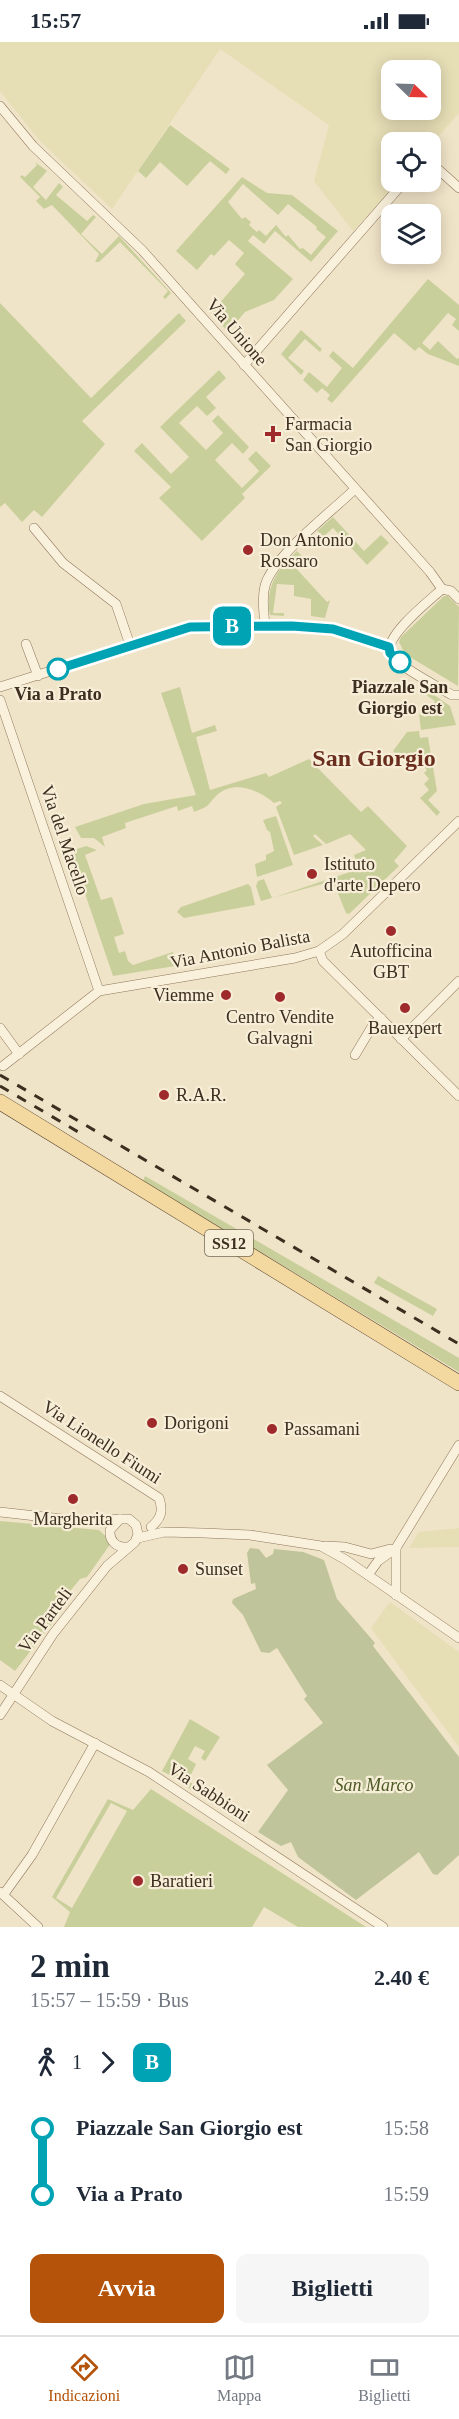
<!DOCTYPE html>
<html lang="it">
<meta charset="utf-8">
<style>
:root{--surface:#fff;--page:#f6f6f7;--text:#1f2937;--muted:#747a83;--line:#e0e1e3;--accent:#b45309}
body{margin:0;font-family:"Times New Roman",serif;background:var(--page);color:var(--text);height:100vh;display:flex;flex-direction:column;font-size:22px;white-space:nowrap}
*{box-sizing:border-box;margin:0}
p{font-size:20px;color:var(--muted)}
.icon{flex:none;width:33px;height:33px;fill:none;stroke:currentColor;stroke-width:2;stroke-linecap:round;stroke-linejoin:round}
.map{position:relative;height:1885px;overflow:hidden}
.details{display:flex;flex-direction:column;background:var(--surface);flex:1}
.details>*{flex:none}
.badge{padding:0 12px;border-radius:9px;font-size:21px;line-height:39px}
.needle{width:39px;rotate:113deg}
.tools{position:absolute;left:381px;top:18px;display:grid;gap:12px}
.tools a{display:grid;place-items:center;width:60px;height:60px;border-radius:12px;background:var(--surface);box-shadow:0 3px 15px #0003;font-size:30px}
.map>.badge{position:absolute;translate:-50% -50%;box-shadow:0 0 0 3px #fff}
.legs{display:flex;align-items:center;gap:9px;height:66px;padding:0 30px;font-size:20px}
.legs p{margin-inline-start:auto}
.overview{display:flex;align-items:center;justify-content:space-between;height:102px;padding:0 30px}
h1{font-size:33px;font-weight:600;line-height:45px}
.primary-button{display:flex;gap:12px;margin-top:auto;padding:12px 30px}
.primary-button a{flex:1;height:69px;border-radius:12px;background:var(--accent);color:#fff;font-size:24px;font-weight:600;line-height:69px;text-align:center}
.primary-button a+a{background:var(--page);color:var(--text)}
ul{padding:0 30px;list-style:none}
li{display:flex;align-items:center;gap:21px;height:66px;font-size:22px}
li i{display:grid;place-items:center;width:9px;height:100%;margin:0 8px;background:currentColor}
li i::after{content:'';width:15px;height:15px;margin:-8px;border:4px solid;border-radius:50%;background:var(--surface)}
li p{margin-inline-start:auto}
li:first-child i{background:linear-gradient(#0000 50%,currentColor 0)}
li:last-child i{background:linear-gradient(currentColor 50%,#0000 0)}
.status{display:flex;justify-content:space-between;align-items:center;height:42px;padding:0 30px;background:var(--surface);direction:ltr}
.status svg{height:16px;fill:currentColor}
.menu{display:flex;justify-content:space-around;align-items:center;height:84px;border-top:2px solid var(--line);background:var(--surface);font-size:16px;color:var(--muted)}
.menu a{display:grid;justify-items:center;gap:3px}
.menu .current{color:var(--accent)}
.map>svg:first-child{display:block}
.farmland{fill:#e6deb5;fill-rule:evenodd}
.green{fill:#c9cf9b;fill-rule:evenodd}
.cemetery{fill:#bfc49a}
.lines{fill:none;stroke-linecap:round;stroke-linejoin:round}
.minor-casing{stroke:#8d765c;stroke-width:10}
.primary-casing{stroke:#5b4430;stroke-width:16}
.minor{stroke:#faf1dc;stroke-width:9}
.primary{stroke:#f3d9a0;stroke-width:15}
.rail{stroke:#3d2e20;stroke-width:3;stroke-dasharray:10 10;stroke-linecap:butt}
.line-1-casing{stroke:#fff;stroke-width:14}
.line-1{stroke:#00a3b4;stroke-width:9}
.poi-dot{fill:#9e2a2b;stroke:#f7eed8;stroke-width:2}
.stop-1-dot{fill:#fff;stroke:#00a3b4;stroke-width:3}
.labels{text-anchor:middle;stroke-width:4.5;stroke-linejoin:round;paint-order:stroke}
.shield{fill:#f7eed8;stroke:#756857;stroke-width:1.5}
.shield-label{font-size:16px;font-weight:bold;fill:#3d2e20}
.street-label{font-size:18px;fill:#3d2e20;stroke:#f7eed8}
.poi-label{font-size:18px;fill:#3d2e20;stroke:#f7eed8;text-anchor:start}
.stop-label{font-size:18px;font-weight:bold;fill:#3d2e20;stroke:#f7eed8}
.park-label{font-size:18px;font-style:italic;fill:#4d5a26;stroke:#f7eed8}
.district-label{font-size:24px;font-weight:bold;fill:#6b2e1e;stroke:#f7eed8}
</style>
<div class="status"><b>15:57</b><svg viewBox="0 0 49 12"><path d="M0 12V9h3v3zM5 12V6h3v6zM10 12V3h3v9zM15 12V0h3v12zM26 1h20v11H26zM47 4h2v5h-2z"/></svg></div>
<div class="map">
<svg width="459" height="1885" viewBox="0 0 459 1885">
<rect width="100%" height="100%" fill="#f0e4c8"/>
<!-- farmland -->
<g class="farmland">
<path d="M0,0H459V71L431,103L430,100H392V140H398L353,189L314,139L329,83L220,7L112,167L39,98L0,49ZM392,28H430V68H392Z"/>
<polygon points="459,1486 459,1505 409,1506 419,1490"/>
<polygon points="390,1560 459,1610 459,1705 371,1586"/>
</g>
<!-- green -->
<g class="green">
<polygon points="170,83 230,127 226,132 210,119 187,144 160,120 146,136 138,129"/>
<polygon points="35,120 47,129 33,145 46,158 59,141 63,145 56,153 87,179 93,173 96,175 81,192 102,212 119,194 171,251 165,257 163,255 168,249 120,200 99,220 95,220 99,212 52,163 44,167 36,159 40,155 20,135 22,133 25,135 37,123"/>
<path d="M242,135L267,151L292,153L338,189L311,220L275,189L264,202L253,193L248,199L293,237L274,258L245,270L228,290L211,271L245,232L235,222L244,211L229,198L214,214L211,212L197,228L176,209ZM243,142L278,173L288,162L317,185L316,187L326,195L311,213L303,206L300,207L288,193L286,195L276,183L266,194L259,188L257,190L249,183L251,180L245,175L242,177L228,160Z"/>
<polygon points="428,237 459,263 459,289 452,283 456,277 448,271 422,301 430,308 438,299 457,317 459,316 459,324 428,312 419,305 415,309 394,291 332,361 327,357 330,353 322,346 317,351 303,338 309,330 327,345 342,326 329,314 333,309 353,326"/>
<polygon points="0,261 91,356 179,271 186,279 82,379 105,402 42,475 34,468 22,480 5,461 0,465"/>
<polygon points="301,288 322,307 320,310 305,297 288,316 304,329 301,333 281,312"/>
<polygon points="219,328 226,336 206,355 216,366 207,374 197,364 179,381 206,408 223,391 212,379 218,373 249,405 243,412 232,401 215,418 242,446 259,429 248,417 256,409 271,424 242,452 245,456 202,499 159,456 171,445 134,409 142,401 171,432 189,415 160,385"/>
<polygon points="333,475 364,509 381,493 389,501 367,523 333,486 323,495 317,489"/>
<path d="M297,509L302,514L293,523L327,560L330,558L325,576L311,574V557L294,554V543L277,542L273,571H284V574L270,573C265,545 277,527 297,509Z"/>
<polygon points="444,554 448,554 459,565 458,644 405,612 399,600 401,595"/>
<polygon points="421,644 450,664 456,683 421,688 419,672 425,675 435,659 419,648"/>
<path d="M180,645L192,691L215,683L217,689L196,695L210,748L266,731L269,735L309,717L361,770L368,764L407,804L394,819L399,824L349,872L346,871L333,839L261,859L256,844L258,839L264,837L272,856L359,827L354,813L366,808L350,792L326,802L315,792L313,794L323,803L294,813L276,765L282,761L280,759L274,761C260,749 235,737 217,753C206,764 212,763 194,770L192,764L178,769L177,764L125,781L126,786L102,795L105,805L94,796H81L75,785L144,762L196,753L161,651Z"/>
<polygon points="419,689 420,696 428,695 437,749 428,758 440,770 437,774 420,756 429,748 424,742 429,737 424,731 427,728 417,717 412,721 405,715 401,718 393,709 407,690"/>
<polygon points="276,774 293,823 257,835 255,822 266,818 266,813 274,809 270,790 267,788 263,778"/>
<polygon points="86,804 97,808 85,813 101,858 112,855 124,892 114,895 119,911 125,909 128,919 133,923 173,910 177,921 175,924 113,934 73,816 67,817 64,811"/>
<polygon points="248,842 251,845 255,863 184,876 177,870 181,865"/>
<polygon points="145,1134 459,1316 459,1330 143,1139"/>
<polygon points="378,1234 437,1267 433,1274 374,1241"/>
<polygon points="0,1479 99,1488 110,1498 109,1504 87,1535 80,1537 62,1559 64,1566 15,1629 0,1618"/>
<polygon points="190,1677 220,1695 205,1719 201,1716 205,1709 195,1704 188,1717 196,1722 188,1739 193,1742 191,1748 183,1740 162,1729"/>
<path d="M151,1747L366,1885H298L264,1865L252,1885H64L70,1870L52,1855L108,1757L133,1768ZM111,1761L127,1769L72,1866L56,1856Z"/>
</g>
<!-- cemetery -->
<polygon class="cemetery" points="250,1506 259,1507 266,1516 273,1512 274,1507 303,1510 324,1518 337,1557 375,1601 373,1604 459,1715 459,1813 437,1833 433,1832 419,1810 356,1858 298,1815 291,1800 281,1804 258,1790 288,1748 267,1723 323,1681 304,1657 307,1654 277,1606 269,1611 261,1610 243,1573 232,1561 233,1557 256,1547 255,1541 251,1542 247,1511"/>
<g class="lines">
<!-- minor casing -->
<g class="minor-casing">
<g id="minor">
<polyline points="0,64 33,104 142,208 430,530 442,547"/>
<polyline points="430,120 459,146"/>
<polyline points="244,323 404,140"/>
<polyline points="34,486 63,521 116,562 130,603"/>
<path d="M459,557L451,549L442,547C430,558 384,594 390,611C394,622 440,646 452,653H459"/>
<path d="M265,585C264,570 261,552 267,538C281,508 330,471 355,447"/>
<polyline points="26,602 38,634"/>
<polyline points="0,645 190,585 292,584 333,587 389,605"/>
<polyline points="0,658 99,949"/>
<polyline points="319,909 323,919 459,1054"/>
<polyline points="0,986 19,1012"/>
<polyline points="401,997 459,939"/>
<polyline points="355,1013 373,983 381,976"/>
<polyline points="3,1024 99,949 295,916 319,909 343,892 459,779"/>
<path d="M0,1354L159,1456C163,1468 162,1476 151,1485"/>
<polyline points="0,1470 89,1480 120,1477"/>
<polyline points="138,1496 164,1490 203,1491 250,1493 321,1504 346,1518 459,1596"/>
<polyline points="325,1504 345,1505 371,1512 390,1507"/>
<polyline points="396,1506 396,1553"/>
<polyline points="368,1533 378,1519 396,1506 459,1403"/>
<polyline points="0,1643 52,1679 149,1730 383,1885"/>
<path d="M0,1673L53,1592L107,1524L135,1500L138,1492L136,1483L129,1477H120L110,1488C109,1499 116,1506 128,1505"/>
<polyline points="0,1850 38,1885"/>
<polyline points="4,1852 32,1813 95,1701"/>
</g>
</g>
<!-- primary casing -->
<g class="primary-casing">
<polyline id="primary" points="0,1060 459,1341"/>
</g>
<!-- minor -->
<use href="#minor" class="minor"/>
<!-- primary -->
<use href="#primary" class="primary"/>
<!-- rail -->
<g class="rail">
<polyline points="0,1033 459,1302"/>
<polyline points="0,1044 80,1091"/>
</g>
</g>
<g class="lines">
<!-- line-1 casing -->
<g class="line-1-casing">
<polyline id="line-1" points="58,627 190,585 292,584 333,587 389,605 390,611 400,620"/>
</g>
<!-- line-1 -->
<use href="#line-1" class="line-1"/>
</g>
<!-- markers -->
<g class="poi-dot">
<path d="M270 383h6v6h6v6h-6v6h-6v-6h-6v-6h6z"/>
<circle cx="248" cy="508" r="6"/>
<circle cx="312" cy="832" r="6"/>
<circle cx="391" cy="889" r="6"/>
<circle cx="226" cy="953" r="6"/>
<circle cx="280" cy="955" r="6"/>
<circle cx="405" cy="966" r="6"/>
<circle cx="164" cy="1053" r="6"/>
<circle cx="152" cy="1381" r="6"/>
<circle cx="272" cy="1387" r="6"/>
<circle cx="73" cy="1457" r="6"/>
<circle cx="183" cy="1527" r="6"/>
<circle cx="138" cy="1839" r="6"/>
</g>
<g class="stop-1-dot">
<circle cx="400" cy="620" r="10"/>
<circle cx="58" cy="627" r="10"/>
</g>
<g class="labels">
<!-- shield labels -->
<rect class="shield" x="205" y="1188" width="48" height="26" rx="4.5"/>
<g class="shield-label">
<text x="229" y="1207">SS12</text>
</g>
<!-- street labels -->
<g class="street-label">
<text transform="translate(237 290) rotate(49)" y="6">Via Unione</text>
<text transform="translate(65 798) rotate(71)" y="6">Via del Macello</text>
<text transform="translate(240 907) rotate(-11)" y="6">Via Antonio Balista</text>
<text transform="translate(102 1400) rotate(33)" y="6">Via Lionello Fiumi</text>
<text transform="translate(45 1578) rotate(-53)" y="6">Via Parteli</text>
<text transform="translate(209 1750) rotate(33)" y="6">Via Sabbioni</text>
</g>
<!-- poi labels -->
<g class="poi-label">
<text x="285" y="388">Farmacia<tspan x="285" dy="21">San Giorgio</tspan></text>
<text x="260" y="504">Don Antonio<tspan x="260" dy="21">Rossaro</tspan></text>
<text x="324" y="828">Istituto<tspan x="324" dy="21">d'arte Depero</tspan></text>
<text x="391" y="915" text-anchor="middle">Autofficina<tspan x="391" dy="21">GBT</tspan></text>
<text x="214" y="959" text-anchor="end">Viemme</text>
<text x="280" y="981" text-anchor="middle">Centro Vendite<tspan x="280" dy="21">Galvagni</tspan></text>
<text x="405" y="992" text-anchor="middle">Bauexpert</text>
<text x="176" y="1059">R.A.R.</text>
<text x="164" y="1387">Dorigoni</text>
<text x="284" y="1393">Passamani</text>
<text x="73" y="1483" text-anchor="middle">Margherita</text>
<text x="195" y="1533">Sunset</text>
<text x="150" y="1845">Baratieri</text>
</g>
<!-- stop labels -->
<g class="stop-label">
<text x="400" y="651">Piazzale San<tspan x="400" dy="21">Giorgio est</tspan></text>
<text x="58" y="658">Via a Prato</text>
</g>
<!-- park labels -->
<g class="park-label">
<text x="374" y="1749">San Marco</text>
</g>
<!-- district labels -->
<g class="district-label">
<text x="374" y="724">San Giorgio</text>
</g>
</g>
</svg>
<div class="tools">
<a><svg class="needle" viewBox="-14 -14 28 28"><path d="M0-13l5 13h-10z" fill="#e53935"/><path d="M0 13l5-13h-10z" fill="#747a83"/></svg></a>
<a><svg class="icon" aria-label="locate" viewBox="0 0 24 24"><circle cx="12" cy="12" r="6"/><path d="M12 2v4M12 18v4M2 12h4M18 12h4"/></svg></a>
<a><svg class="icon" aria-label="layers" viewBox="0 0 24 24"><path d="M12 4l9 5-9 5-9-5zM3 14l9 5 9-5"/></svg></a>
</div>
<b class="badge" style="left:232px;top:584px;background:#00a3b4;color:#fff">B</b>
</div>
<section class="details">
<div class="overview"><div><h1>2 min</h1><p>15:57 – 15:59 · Bus</p></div><b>2.40 €</b></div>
<div class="legs"><svg class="icon" aria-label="walk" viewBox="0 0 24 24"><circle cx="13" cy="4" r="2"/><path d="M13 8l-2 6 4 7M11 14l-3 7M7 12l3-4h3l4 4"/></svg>1<svg class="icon" aria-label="forward" viewBox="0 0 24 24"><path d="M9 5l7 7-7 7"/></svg><b class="badge" style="background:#00a3b4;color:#fff">B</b></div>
<ul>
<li><i style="color:#00a3b4"></i><b>Piazzale San Giorgio est</b><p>15:58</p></li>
<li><i style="color:#00a3b4"></i><b>Via a Prato</b><p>15:59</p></li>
</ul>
<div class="primary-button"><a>Avvia</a><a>Biglietti</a></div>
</section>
<nav class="menu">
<a class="current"><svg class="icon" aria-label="directions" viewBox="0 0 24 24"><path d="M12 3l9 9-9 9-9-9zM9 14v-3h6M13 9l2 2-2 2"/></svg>Indicazioni</a>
<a><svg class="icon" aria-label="map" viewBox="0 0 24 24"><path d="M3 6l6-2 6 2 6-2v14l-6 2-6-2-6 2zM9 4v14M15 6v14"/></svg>Mappa</a>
<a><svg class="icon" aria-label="tickets" viewBox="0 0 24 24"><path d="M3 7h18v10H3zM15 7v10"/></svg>Biglietti</a>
</nav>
